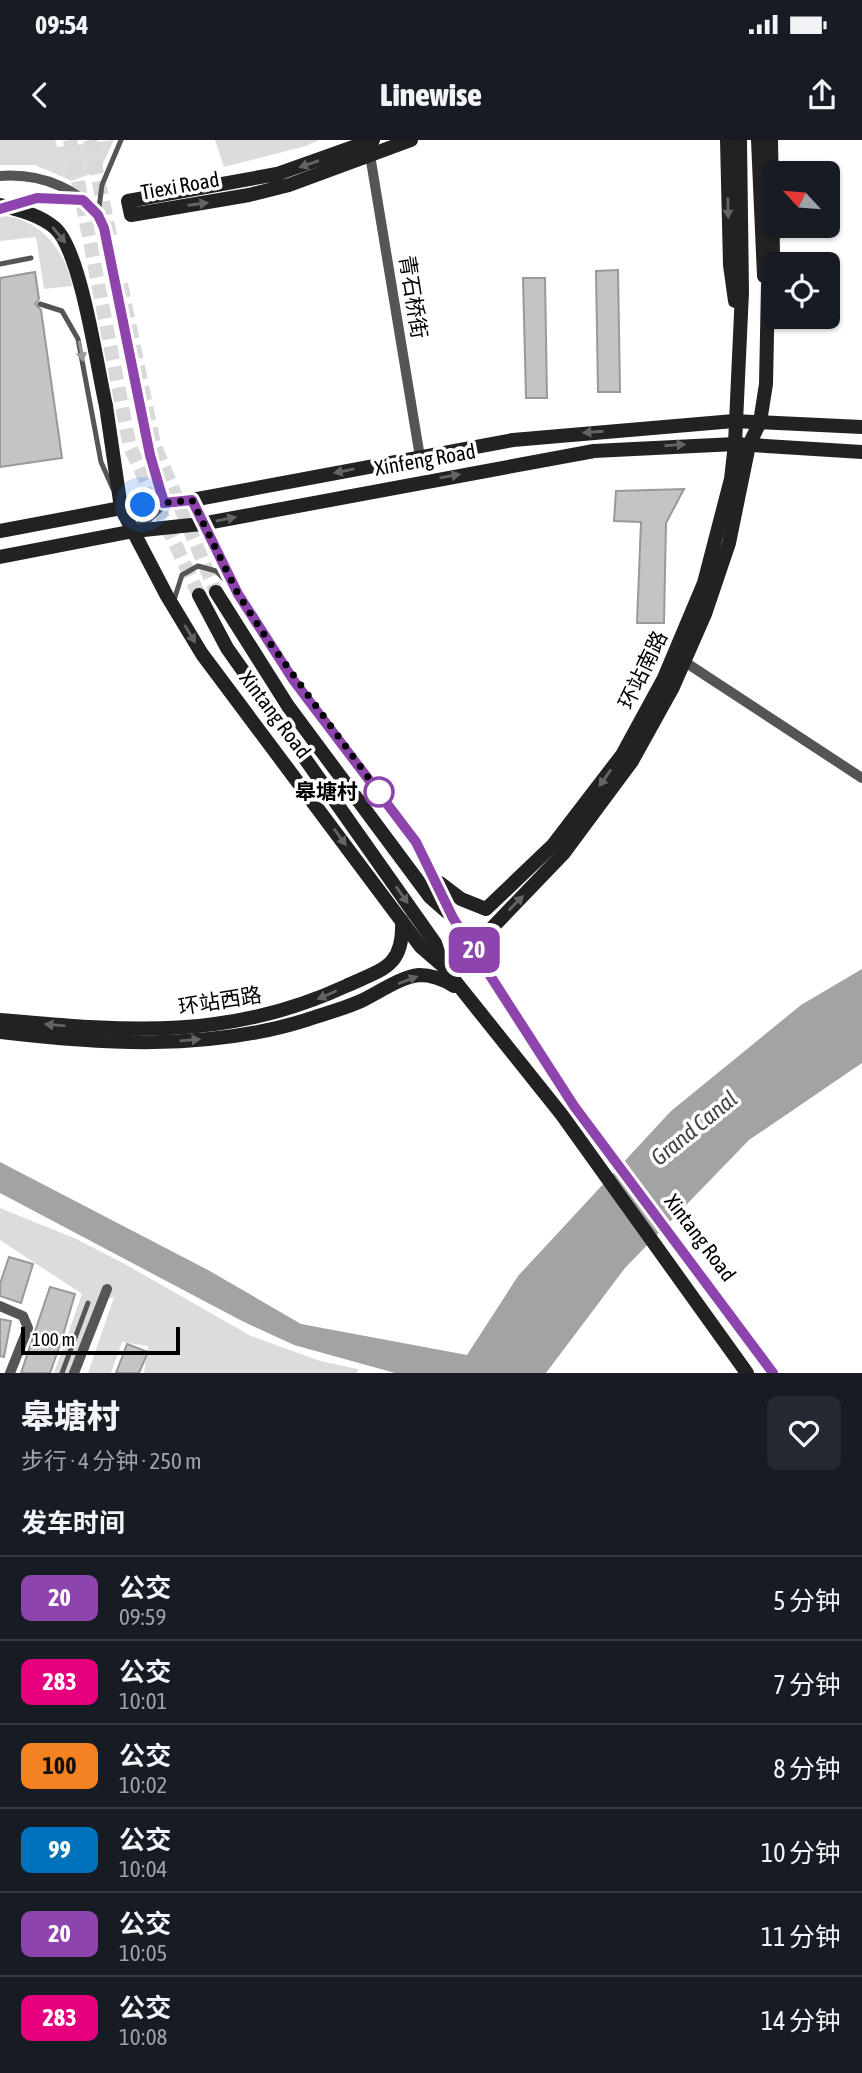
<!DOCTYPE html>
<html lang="zh">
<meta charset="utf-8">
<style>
:root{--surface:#171b24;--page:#242831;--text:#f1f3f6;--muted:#9ea1a6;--line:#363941}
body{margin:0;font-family:"Asap Condensed","Noto Sans SC",sans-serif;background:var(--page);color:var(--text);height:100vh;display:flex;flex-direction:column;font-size:26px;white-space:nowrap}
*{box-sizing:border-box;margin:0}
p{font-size:23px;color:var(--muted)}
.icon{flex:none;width:38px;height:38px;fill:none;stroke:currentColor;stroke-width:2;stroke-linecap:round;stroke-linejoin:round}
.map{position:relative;height:1233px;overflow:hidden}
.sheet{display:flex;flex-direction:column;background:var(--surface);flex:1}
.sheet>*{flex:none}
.badge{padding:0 14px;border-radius:10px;font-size:24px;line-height:46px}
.needle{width:46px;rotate:296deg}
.fabs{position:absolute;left:763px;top:21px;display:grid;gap:14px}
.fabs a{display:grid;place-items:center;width:77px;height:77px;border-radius:10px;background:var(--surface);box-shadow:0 2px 5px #0004;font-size:35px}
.scale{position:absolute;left:21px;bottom:18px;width:159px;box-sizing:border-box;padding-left:7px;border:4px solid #000;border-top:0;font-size:19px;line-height:24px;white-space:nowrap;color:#000;-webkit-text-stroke:5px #fff;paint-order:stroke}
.you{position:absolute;width:35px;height:35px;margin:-18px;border:5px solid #fff;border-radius:50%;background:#1a73e8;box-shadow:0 0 0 10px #1a73e833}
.map>.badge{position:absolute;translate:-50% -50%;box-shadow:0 0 0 4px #fff}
h2{padding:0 21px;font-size:26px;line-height:63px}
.round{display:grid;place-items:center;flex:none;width:74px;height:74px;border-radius:10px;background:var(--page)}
.headline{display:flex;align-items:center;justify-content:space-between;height:119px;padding:0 21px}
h1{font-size:33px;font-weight:800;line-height:52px}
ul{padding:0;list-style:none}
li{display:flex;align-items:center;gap:21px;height:84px;padding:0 21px;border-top:2px solid var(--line)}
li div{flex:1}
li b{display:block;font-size:26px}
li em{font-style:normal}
li .badge{min-width:77px;font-weight:700;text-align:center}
.status{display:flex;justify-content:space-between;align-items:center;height:49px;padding:0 35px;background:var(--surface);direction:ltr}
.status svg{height:19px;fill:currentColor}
header{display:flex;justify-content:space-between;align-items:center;height:91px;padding:0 21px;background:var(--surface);font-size:32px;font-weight:800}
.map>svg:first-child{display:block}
.green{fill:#dcdcdc}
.water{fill:#a3a3a3}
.building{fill:#c4c4c4;stroke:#999;stroke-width:2}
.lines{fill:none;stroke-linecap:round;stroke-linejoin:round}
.secondary-tunnel{stroke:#d9d9d9;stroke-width:14;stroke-dasharray:14 7;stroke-linecap:butt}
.lane{stroke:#555;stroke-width:5}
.street{stroke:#555;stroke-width:10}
.secondary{stroke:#222;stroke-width:14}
.secondary-bridge{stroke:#222;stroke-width:14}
.oneway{fill:#646464}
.oneway2{fill:#999}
.line-casing{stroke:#fff;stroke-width:16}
.line{stroke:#8e44ad;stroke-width:10}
.walk{stroke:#000;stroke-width:7;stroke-dasharray:0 12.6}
.stop-dot{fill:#fff;stroke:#8e44ad;stroke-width:3.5}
.labels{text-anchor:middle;stroke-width:7;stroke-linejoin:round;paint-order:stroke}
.street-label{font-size:21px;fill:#000;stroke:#fff}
.stop-label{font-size:21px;font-weight:bold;fill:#000;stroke:#fff;text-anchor:end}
.water-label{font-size:23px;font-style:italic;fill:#444;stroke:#fff}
</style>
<div class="status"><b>09:54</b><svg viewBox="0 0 49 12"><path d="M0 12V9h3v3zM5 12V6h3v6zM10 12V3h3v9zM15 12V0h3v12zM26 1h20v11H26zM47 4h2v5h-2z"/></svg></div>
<header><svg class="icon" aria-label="back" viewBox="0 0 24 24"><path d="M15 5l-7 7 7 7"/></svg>Linewise<svg class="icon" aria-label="share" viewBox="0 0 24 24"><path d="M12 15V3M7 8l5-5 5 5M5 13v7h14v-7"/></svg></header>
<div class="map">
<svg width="862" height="1233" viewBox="0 0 862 1233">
<rect width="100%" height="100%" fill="#fff"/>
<!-- green -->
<g class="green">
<polygon points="0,0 55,0 57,7 114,0 100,30 72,41 35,25 0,25"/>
<polygon points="215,0 319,0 306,6 224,27"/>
<path d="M0,76C38,76 67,112 72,146L44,149L36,97L0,101Z"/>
<polygon points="0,1068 74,1098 123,1123 251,1196 320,1221 358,1229 357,1233 144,1233 148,1206 122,1202 111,1233 88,1233 114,1157 96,1163 70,1233 54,1233 82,1154 0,1100"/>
</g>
<!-- water -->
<polygon class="water" points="862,829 862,923 749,1000 625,1128 546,1233 395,1233 294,1205 242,1181 0,1053 0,1022 208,1130 301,1184 467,1215 518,1136 671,971 801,865"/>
<!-- building -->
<g class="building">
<polygon points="618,130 620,252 598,252 596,131"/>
<polygon points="35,132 39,159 35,164 41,170 62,318 0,327 0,138"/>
<polygon points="523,138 545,138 547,258 526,258"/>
<polygon points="684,349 666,383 664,483 637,483 641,382 614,381 616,351"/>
<polygon points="9,1117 33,1124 21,1163 0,1156 0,1144"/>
<polygon points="50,1147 75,1154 61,1202 50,1233 21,1233"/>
<polygon points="0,1179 11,1181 4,1217 0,1216"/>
<polygon points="127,1204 148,1212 139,1233 116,1233"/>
</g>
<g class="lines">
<!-- secondary-tunnel -->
<g class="secondary-tunnel">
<polyline points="70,0 130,307 199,455"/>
<polyline points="90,0 111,100"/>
<polyline points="121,144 154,304 216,452"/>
</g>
<!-- lane -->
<g class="lane">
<polyline points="14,65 37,58 80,60"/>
<polyline points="98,75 102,45 121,0"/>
<polyline points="0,124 31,118"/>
<polyline points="40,164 62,171 78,199 101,322 113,349"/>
<polyline points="174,460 182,435 198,426 216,431 226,441"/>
<polyline points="62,1233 88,1163"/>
</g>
<!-- street -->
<g class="street">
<polyline points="369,9 420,317"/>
<path d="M0,36C41,33 86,49 104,88L150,315L164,363L134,391"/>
<polyline points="685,522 862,638"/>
<polyline points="0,1166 23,1176 28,1188 10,1233"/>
<polyline points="74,1233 107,1149"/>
</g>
<!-- secondary -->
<g class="secondary">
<polyline points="373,0 277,34 128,61 131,75 249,55 289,45 411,0"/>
<polyline points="727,0 730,125 735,161"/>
<polyline points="758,0 764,136"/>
<polyline points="106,266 121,368 167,456 202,514 421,807 443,826 562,975 747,1233"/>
<polyline points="192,360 238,454 294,541 416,702 453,778 574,966 773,1233"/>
<polyline points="0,391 121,368 192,360 513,300 734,281 862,287"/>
<polyline points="0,417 134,391 201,384 594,311 735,304 862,312"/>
<polyline points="216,452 288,566 430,757 447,772"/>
<polyline points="199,455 227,508 435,803 442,824"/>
<polyline points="440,743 461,759 486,769 553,705 622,615 664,538 704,443 731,339 735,304 742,152 740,0"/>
<polyline points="480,819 490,790 563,714 632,621 673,547 705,474 729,403 749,305 760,282 766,244 768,145 773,114 771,0"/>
<path d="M0,880C126,891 227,901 346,846C383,829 404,827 402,781"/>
<path d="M0,892C100,904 208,911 306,880C324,874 343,869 361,861C378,853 400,837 419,835C432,835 443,839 454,846"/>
</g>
<!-- secondary-bridge -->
<path class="secondary-bridge" d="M0,65C19,70 40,75 55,88C81,111 97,227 106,266"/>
</g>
<!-- one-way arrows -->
<defs><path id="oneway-solid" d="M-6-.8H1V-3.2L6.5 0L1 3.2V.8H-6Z" transform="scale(1.75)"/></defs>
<g class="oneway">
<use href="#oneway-solid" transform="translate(309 24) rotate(161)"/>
<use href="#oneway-solid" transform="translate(198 64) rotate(-8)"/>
<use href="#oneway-solid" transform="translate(728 68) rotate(89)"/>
<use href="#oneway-solid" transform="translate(59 95) rotate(51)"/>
<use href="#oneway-solid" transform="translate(593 292) rotate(176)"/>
<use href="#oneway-solid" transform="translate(675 305) rotate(-4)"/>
<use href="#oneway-solid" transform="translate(344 331) rotate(169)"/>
<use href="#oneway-solid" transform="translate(450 336) rotate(-10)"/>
<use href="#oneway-solid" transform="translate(226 379) rotate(-11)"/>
<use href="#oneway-solid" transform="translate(190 494) rotate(59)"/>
<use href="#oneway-solid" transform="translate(605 638) rotate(125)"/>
<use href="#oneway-solid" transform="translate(340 697) rotate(54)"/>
<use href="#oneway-solid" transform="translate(402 755) rotate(55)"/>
<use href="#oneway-solid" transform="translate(516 763) rotate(-45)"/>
<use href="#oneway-solid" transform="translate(408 840) rotate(-21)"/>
<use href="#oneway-solid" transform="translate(327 855) rotate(156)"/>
<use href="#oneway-solid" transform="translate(55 885) rotate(-175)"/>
<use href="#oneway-solid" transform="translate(190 900) rotate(-5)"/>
</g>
<use class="oneway2" href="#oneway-solid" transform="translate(81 211) rotate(79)"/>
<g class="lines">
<!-- line casing -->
<g class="line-casing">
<polyline id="line" points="0,69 37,58 83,60 98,75 104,88 150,315 164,363 192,360 238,454 294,541 416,702 453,778 574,966 773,1233"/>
</g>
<!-- line -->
<use href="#line" class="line"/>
<!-- walk -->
<polyline class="walk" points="143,365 192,360 238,454 267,499 379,652"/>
</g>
<!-- markers -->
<circle class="stop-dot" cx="379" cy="652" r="14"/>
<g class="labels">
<!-- street labels -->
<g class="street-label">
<text transform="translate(180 46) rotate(-10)" y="7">Tiexi Road</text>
<text transform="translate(413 157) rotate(81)" y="7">青石桥街</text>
<text transform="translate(425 320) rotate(-10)" y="7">Xinfeng Road</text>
<text transform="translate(643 530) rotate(-64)" y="7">环站南路</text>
<text transform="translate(275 575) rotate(53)" y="7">Xintang Road</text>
<text transform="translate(220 861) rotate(-9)" y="7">环站西路</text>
<text transform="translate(700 1098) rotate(53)" y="7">Xintang Road</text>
</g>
<!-- stop labels -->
<g class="stop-label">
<text x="358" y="659">皋塘村</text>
</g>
<!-- water labels -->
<g class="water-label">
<text transform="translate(694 988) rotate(-39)" y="8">Grand Canal</text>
</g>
</g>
</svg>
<div class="fabs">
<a><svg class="needle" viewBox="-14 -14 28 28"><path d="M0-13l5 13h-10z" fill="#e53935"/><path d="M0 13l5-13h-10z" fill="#9ea1a6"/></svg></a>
<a><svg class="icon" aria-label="locate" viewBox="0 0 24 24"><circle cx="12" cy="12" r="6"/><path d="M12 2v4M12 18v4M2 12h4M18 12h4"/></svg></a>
</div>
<div class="scale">100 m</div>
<div class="you" style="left:143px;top:365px"></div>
<b class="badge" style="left:474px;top:810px;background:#8e44ad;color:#fff">20</b>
</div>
<section class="sheet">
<div class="headline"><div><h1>皋塘村</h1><p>步行 · 4 分钟 · 250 m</p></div><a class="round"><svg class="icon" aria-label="heart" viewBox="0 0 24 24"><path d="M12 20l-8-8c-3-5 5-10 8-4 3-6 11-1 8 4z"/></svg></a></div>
<h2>发车时间</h2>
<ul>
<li><span class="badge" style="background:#8e44ad;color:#fff">20</span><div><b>公交</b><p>09:59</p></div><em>5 分钟</em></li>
<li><span class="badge" style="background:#e6007e;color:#fff">283</span><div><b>公交</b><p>10:01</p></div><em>7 分钟</em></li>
<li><span class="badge" style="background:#f58220;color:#111">100</span><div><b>公交</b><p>10:02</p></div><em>8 分钟</em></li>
<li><span class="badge" style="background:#0072bc;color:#fff">99</span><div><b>公交</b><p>10:04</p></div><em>10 分钟</em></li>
<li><span class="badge" style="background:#8e44ad;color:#fff">20</span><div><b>公交</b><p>10:05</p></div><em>11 分钟</em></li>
<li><span class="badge" style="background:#e6007e;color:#fff">283</span><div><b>公交</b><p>10:08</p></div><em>14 分钟</em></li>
</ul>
</section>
